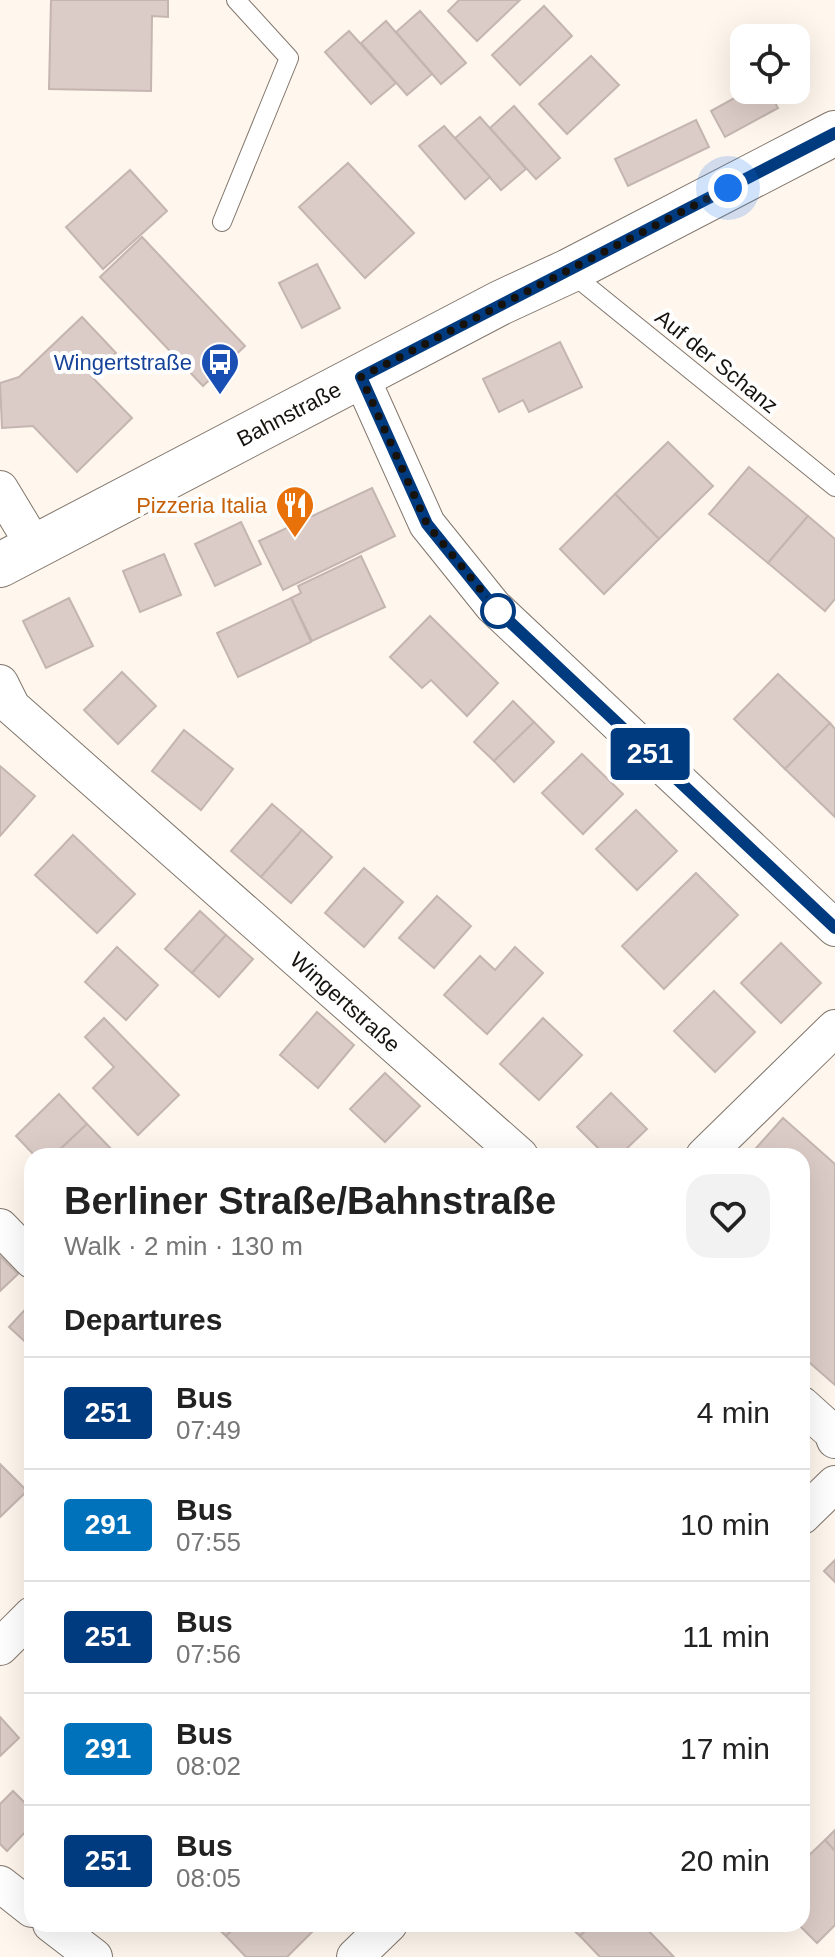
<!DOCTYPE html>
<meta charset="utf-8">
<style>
:root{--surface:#fff;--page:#f2f2f2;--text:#222;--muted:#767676;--line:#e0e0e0}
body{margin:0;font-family:Helvetica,sans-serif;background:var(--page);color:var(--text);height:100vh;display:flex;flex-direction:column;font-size:30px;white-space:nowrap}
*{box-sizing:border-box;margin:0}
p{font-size:26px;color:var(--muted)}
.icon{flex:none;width:44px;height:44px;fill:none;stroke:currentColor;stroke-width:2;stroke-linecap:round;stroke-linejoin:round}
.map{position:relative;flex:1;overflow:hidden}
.details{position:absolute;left:24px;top:1148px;width:786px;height:784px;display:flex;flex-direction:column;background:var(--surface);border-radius:24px;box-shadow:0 8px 32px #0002}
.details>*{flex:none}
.badge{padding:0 16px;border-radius:6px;font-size:28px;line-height:52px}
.controls{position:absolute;left:730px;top:24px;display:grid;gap:16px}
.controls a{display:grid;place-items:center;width:80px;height:80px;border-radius:16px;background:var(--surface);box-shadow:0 8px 32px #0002;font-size:40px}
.you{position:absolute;width:40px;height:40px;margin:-20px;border:6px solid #fff;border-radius:50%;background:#1a73e8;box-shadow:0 0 0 12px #1a73e833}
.map>.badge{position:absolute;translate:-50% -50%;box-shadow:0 0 0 4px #fff}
h2{padding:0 40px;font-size:30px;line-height:72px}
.round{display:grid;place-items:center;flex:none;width:84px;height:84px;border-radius:24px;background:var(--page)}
.head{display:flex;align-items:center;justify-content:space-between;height:136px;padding:0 40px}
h1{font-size:38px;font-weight:700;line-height:60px}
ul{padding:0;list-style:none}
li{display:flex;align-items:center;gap:24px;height:112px;padding:0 40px;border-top:2px solid var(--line)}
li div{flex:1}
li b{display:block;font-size:30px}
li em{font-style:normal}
li .badge{min-width:88px;font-weight:700;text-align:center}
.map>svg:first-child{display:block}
.building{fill:#dcccc7;stroke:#c4b5b0;stroke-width:2}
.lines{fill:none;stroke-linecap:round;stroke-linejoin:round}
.lane-casing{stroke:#80766c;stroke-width:20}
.street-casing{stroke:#80766c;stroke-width:38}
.secondary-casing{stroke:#80766c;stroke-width:46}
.lane{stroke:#fff;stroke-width:18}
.street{stroke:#fff;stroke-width:36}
.secondary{stroke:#fff;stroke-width:44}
.line-casing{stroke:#fff;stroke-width:18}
.line{stroke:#003b80;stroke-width:12}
.walk{stroke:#16130f;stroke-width:8;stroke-dasharray:0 14.4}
.stop-dot{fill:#fff;stroke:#003b80;stroke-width:4}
.labels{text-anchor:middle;stroke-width:8;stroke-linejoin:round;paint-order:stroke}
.street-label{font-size:22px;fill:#16130f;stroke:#fff}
.transit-label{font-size:22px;fill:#164399;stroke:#fff;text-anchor:end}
.food-label{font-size:22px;fill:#c56008;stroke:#fff;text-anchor:end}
</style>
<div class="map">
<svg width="835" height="1957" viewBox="0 0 835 1957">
<rect width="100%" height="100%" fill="#fff6ed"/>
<!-- building -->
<g class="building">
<polygon points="51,0 168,0 168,17 152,16 151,91 49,89"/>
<polygon points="459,0 520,0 477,41 448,11"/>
<polygon points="544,6 572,36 520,85 492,55"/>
<polygon points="420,11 466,63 441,84 396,32"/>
<polygon points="386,21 432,74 407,95 361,43"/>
<polygon points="349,31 396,83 371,104 325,52"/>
<polygon points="591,56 619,85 567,134 539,104"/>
<polygon points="749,90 768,90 778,108 725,137 711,111"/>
<polygon points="514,106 560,158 536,179 490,128"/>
<polygon points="480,117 526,169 501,190 455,138"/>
<polygon points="696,120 709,147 628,186 615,159"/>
<polygon points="444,126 490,177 465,199 419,146"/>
<polygon points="348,163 414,233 365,278 299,207"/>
<polygon points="130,170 167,211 103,269 66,227"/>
<polygon points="142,237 245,346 203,386 100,277"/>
<polygon points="317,264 340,308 302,328 279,283"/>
<polygon points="82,317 116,353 91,376 132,418 77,472 33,426 2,428 0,383 19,377"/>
<polygon points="560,342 582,387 529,412 523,400 499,412 483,379"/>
<polygon points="668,442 713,486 659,539 615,494"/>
<polygon points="749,467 808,516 768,563 709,514"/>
<polygon points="372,488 395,536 283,590 259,541"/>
<polygon points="615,494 659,539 604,594 560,549"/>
<polygon points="808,516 835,539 835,599 825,611 768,563"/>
<polygon points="241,522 261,564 215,586 195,544"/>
<polygon points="164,554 181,595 140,612 123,571"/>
<polygon points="361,556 385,607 312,641 291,598 301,593 298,586"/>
<polygon points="69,598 93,646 46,668 23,621"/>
<polygon points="291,598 311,642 238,677 217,633"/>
<polygon points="430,616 498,683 467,716 431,680 422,688 390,657"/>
<polygon points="122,672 156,706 118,744 84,710"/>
<polygon points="778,674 830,723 785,769 734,719"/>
<polygon points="513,701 534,722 494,761 474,742"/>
<polygon points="534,722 554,742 514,782 494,761"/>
<polygon points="830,723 835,729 835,817 785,769"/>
<polygon points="184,730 233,769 201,810 152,771"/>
<polygon points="582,754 623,794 583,834 542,793"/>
<polygon points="0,766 35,796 0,836"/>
<polygon points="272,804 302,830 261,877 231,851"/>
<polygon points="636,810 677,851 637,890 596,849"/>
<polygon points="302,830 332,857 291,903 261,877"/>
<polygon points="73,835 135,894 97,933 35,875"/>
<polygon points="364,868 403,902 364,947 325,913"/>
<polygon points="696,873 738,915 664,989 622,946"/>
<polygon points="437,896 471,926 434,968 399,938"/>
<polygon points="200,911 226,935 192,973 165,949"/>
<polygon points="226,935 253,959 219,997 192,973"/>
<polygon points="781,943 821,983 781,1023 741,983"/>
<polygon points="117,947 158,985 126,1020 85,982"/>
<polygon points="515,947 543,973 487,1034 444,995 480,956 495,970"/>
<polygon points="714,991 755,1032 715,1072 674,1031"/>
<polygon points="317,1012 354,1045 318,1088 280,1055"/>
<polygon points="104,1018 179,1095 138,1135 93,1088 114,1067 85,1037"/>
<polygon points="543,1018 582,1055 539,1100 500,1064"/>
<polygon points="385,1073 420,1106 385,1142 350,1109"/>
<polygon points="611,1093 647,1129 619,1156 606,1156 577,1127"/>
<polygon points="59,1094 87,1124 53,1156 35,1156 16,1136"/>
<polygon points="783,1118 835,1164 835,1385 802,1356 802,1156 749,1156"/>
<polygon points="87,1124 115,1153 111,1156 53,1156"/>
<polygon points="0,1256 18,1274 0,1291"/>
<polygon points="32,1302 32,1348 9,1327"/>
<polygon points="0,1464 27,1491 0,1517"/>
<polygon points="835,1560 835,1582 824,1571"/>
<polygon points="0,1717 19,1738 0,1756"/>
<polygon points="13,1791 32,1810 32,1825 7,1851 0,1844 0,1804"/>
<polygon points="835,1830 835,1851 825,1840"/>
<polygon points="825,1840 835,1851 835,1925 817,1943 798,1924 802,1924 802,1862"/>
<polygon points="213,1924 238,1924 226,1936"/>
<polygon points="238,1924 310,1924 315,1929 287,1957 246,1957 226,1936"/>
<polygon points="567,1924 592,1924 580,1936"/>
<polygon points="592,1924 642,1924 674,1957 600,1957 580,1936"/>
</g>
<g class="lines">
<!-- lane casing -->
<g class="lane-casing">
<g id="lane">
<polyline points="222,222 289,58 236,0"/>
<polyline points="571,273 835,487"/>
</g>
</g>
<!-- street casing -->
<g class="street-casing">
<g id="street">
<polyline points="361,377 427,524 493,606 835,928"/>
<polyline points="0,489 35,547"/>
<path id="s1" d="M0,683L12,707L520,1156"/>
<polyline points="704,1156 835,1028"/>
<polyline points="0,1227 32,1260"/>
<polyline points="802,1405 832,1432 835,1440"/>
<polyline points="802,1516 835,1484"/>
<polyline points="0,1647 32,1615"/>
<polyline points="0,1884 32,1909"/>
<polyline points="51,1924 94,1957"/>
<polyline points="355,1957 389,1924"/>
</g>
</g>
<!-- secondary casing -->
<g class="secondary-casing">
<g id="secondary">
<path id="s2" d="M0,565L500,303L569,271L835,133"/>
</g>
</g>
<!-- lane -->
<use href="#lane" class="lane"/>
<!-- street -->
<use href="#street" class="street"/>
<!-- secondary -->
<use href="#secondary" class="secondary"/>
</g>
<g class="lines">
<!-- line casing -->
<g class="line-casing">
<polyline id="line" points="835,133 361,377 427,524 493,606 835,928"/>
</g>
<!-- line -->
<use href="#line" class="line"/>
<!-- walk -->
<polyline class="walk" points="498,611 427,524 361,377 728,188"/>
</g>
<!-- icons -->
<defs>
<g id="bus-pin" transform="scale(2)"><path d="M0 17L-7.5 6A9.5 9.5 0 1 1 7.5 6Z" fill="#1a4fb4" stroke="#fff"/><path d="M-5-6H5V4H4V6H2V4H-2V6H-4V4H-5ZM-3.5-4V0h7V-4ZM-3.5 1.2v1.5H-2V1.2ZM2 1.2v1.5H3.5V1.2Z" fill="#fff"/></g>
<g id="restaurant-pin" transform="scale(2)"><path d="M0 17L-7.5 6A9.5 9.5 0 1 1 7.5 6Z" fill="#e8710a" stroke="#fff"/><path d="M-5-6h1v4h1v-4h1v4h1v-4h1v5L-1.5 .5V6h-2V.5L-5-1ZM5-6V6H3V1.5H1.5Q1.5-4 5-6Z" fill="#fff"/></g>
</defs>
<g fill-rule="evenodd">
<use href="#bus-pin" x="220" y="362"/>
<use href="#restaurant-pin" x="295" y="505"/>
</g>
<!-- markers -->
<circle class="stop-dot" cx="498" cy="611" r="16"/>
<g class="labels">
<!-- street labels -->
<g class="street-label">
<text transform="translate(717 361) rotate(39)" y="8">Auf der Schanz</text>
<text dy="8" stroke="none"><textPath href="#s2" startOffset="326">Bahnstraße</textPath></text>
<text dy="8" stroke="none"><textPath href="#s1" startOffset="472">Wingertstraße</textPath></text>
</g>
<!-- transit labels -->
<g class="transit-label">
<text x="192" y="370">Wingertstraße</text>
</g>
<!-- food labels -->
<g class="food-label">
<text x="267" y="513">Pizzeria Italia</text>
</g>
</g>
</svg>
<div class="controls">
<a><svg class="icon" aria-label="locate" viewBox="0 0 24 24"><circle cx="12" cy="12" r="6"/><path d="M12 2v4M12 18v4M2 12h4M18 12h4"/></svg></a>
</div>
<div class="you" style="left:728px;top:188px"></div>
<b class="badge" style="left:650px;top:754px;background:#003b80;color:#fff">251</b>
<section class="details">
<div class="head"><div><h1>Berliner Straße/Bahnstraße</h1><p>Walk · 2 min · 130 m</p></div><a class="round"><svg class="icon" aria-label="heart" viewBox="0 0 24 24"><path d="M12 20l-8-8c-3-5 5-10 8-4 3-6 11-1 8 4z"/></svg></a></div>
<h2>Departures</h2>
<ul>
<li><span class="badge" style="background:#003b80;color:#fff">251</span><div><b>Bus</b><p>07:49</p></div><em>4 min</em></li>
<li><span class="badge" style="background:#0072bc;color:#fff">291</span><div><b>Bus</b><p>07:55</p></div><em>10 min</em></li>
<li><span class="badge" style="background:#003b80;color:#fff">251</span><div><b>Bus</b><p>07:56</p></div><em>11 min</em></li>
<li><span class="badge" style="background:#0072bc;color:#fff">291</span><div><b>Bus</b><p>08:02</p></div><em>17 min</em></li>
<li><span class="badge" style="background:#003b80;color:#fff">251</span><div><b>Bus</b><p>08:05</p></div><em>20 min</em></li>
</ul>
</section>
</div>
